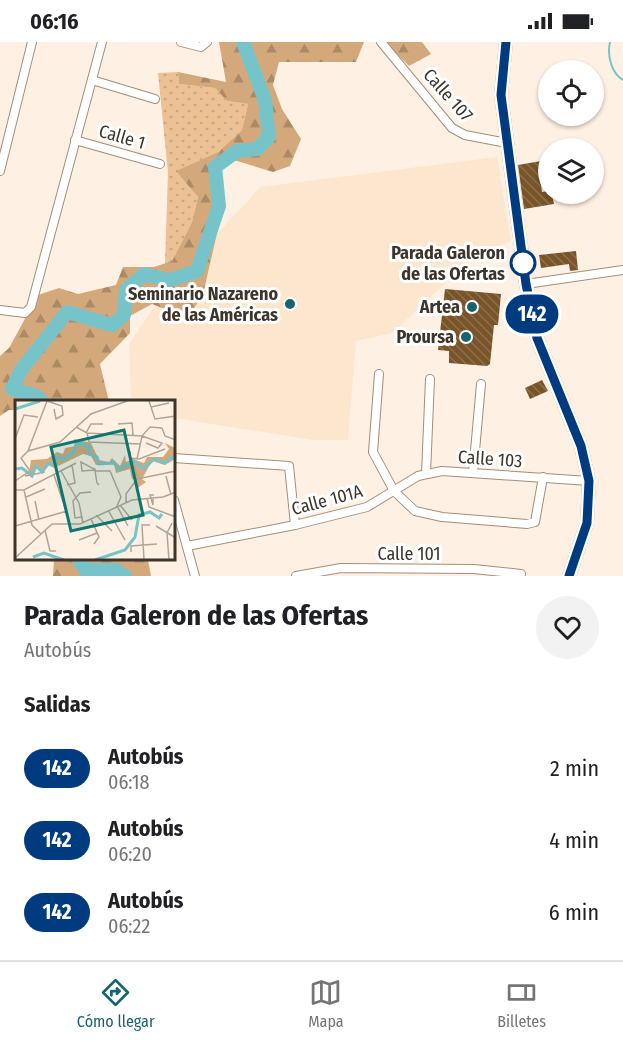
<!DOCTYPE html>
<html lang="es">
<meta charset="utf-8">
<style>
:root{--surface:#fff;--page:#f2f2f2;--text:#202124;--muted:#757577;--line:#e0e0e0;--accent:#17656a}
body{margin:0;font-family:"Fira Sans Condensed",sans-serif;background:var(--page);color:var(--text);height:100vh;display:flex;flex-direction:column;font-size:22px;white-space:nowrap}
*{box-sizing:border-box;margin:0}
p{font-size:20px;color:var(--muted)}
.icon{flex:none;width:33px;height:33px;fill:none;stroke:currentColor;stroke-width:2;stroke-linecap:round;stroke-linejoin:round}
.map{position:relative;height:534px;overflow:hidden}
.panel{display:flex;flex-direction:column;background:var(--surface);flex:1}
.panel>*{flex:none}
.badge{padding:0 12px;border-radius:20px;font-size:21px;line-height:39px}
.controls{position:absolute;left:538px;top:18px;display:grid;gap:12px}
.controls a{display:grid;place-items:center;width:66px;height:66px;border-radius:50%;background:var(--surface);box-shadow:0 2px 4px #0004;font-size:30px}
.map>.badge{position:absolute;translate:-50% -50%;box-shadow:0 0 0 3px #fff}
h2{padding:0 24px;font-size:22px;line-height:54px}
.round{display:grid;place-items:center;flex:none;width:63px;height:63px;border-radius:32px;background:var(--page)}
.overview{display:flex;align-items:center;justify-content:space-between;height:102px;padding:0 24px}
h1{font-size:28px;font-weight:700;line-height:45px}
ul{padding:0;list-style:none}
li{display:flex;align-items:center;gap:18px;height:72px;padding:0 24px}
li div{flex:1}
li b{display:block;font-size:22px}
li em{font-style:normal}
li .badge{min-width:66px;font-weight:700;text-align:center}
.status{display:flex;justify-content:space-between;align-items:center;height:42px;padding:0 30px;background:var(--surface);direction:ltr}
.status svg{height:16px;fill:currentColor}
.tabs{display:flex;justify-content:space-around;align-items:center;height:84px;border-top:2px solid var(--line);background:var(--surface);font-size:16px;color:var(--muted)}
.tabs a{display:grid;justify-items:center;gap:3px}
.tabs .current{color:var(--accent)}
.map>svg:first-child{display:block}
.built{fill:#fde6ce}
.grass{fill:url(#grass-dots)}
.forest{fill:url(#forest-firs)}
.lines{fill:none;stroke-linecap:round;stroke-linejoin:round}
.stream{stroke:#76c4ca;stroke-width:2}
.river{stroke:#76c4ca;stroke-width:14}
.building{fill:url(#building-back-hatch)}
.street-casing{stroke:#a48f78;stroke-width:10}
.secondary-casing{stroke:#a48f78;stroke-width:14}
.street{stroke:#fff;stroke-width:8}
.secondary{stroke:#fff;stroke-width:10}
.line-casing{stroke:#fff;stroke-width:14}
.line{stroke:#003b80;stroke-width:9}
.stop-dot{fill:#fff;stroke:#003b80;stroke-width:3}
.poi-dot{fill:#17656a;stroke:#fff;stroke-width:2}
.labels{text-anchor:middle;stroke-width:6;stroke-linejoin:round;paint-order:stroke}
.street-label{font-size:18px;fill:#3d342b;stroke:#fff}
.stop-label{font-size:18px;font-weight:bold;fill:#3d342b;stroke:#fff;text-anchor:end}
.poi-label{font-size:18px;font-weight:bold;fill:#3d342b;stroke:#fff;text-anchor:end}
.inset-river{fill:none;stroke:#76c4ca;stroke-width:3}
.inset-road{fill:none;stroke:#b1a599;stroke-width:1.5}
.view{fill:#0f766e;fill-opacity:0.15;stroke:#0f766e;stroke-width:3}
.inset-edge{fill:none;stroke:#3d342b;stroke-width:3}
</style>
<div class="status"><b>06:16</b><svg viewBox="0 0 49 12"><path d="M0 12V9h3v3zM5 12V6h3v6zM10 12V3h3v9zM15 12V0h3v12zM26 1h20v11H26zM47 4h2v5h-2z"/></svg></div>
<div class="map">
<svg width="623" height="534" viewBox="0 0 623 534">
<defs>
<pattern id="grass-dots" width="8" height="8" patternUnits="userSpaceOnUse" patternTransform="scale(1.5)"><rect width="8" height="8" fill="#ecc194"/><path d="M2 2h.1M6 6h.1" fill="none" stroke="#cba680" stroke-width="1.8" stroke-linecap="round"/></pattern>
<pattern id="forest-firs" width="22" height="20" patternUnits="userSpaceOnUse" patternTransform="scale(1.5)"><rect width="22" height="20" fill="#d3a97c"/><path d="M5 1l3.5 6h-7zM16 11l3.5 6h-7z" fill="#ac8a66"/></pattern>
<pattern id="building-back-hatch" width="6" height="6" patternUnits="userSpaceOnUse" patternTransform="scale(1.5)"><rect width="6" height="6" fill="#795428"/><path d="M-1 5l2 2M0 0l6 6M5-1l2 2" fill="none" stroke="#8c704e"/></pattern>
</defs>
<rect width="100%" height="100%" fill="#fef0e2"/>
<!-- built -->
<polygon class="built" points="497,115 511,199 469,219 392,291 356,299 348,398 314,398 174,376 174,360 131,360 129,302 165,249 260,145"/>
<!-- grass -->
<polygon class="grass" points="178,30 179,42 215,46 227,59 248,62 242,88 218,110 177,129 198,155 192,180 172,219 165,222 168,130 158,31"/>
<!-- forest -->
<g class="forest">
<polygon points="219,0 364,0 356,20 279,20 273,43 282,67 301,97 290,124 273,130 234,118 220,125 222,170 203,252 188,276 152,262 130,274 130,291 100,322 109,360 16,360 16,368 9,368 0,374 0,314 9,306 38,253 59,246 78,252 116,243 123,225 154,225 172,219 192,180 198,155 176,129 218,110 242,88 248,62 227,59 215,46 179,42 178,30 226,40"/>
<polygon points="385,0 422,0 431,12 409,24"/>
<polygon points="54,518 148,518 151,534 53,534"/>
</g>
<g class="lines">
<!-- stream -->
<path class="stream" d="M610,0C607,13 611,31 623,38"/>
<!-- river -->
<g class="river">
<polyline points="43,360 36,354 12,347 21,328 67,270 112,283 124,273 126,248 144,232 170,238 197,229 219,164 215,125 237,109 257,107 269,95 265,58 243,0"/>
<polyline points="79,518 85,528 116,528 125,534"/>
</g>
</g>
<!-- building -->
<g class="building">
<polygon points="547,118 549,135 540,136 542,150 549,149 552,152 554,162 524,167 518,123"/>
<polygon points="576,209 578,228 570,229 569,222 541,226 539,213"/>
<polygon points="445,247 501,252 498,283 494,283 490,322 487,324 449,321 449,309 438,308"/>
<polygon points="542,338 548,349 530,357 525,346"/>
</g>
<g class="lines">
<!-- street casing -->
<g class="street-casing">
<g id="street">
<polyline points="181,0 201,5 207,0"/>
<polyline points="381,0 452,86 465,93 507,101"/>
<polyline points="92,38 155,57"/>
<polyline points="75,98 160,122"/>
<polyline points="0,129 32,0"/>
<polyline points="526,242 623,228"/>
<polyline points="0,268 25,271 31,265 102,0"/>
<polyline points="379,332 373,410 394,449 415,469 442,475 527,482 535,480 543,435"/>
<polyline points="174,416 289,424 295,483"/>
<polyline points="473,431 481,342"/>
<polyline points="426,432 430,337"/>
<polyline points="174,458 195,534"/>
<polyline points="187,504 295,483 367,465 418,434 442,429 589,439"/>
<polyline points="296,534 341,526 474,527 521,532"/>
</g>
</g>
<!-- secondary casing -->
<g class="secondary-casing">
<polyline id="secondary" points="506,0 501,53 526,242 537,296 581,404 589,439 587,481 569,534"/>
</g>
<!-- street -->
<use href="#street" class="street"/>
<!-- secondary -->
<use href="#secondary" class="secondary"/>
</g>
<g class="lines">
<!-- line casing -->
<g class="line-casing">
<polyline id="line" points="506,0 501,53 526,242 537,296 581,404 589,439 587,481 569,534"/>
</g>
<!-- line -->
<use href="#line" class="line"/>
</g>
<!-- markers -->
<circle class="stop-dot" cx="523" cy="221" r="12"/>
<g class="poi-dot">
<circle cx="290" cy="262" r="6"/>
<circle cx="472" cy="265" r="6"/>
<circle cx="466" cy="295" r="6"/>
</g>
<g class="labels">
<!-- street labels -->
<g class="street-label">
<text transform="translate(448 53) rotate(48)" y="6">Calle 107</text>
<text transform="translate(122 95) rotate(16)" y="6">Calle 1</text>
<text transform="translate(490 417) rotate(4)" y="6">Calle 103</text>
<text transform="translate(327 458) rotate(-15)" y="6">Calle 101A</text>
<text x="409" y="518">Calle 101</text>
</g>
<!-- stop labels -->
<g class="stop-label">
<text x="505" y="217">Parada Galeron<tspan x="505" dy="21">de las Ofertas</tspan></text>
</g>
<!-- poi labels -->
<g class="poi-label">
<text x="278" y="258">Seminario Nazareno<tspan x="278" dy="21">de las Américas</tspan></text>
<text x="460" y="271">Artea</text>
<text x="454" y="301">Proursa</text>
</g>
</g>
<!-- overview -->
<g transform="translate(15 358)">
<rect width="160" height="160" fill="#fef0e2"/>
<path d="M59,39L76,43L84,60L94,62L97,58L105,66L110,55L111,62L118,59L129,63L132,57H148L154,49L150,43L160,48V59L150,65L137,61L127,79L131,82L121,89L122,80L117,79L115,69L101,73L99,64L81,65L76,56L68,54L39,68L33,65L27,72L20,66L18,74H14L16,60L32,59L42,52L48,54L50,48L60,46Z" fill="#d3a97c"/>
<path class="inset-river" d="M0,9L25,1M0,69L7,68L17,76L21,66L27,72L33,64H40L41,57L50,59L58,53L62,42L74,47V54L82,57L84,64L99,63L104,69L119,61L129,69L139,59L149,63L161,55M18,157L29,153L49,160M80,160L110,150L120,137L124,115L135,112L144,118L147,114"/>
<path class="inset-road" d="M32,1L47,6L48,15L41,19L39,9M134,1L140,19L161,16M136,7L154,3M103,24L117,23L118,35M61,27L72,33L127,36L135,27L147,28M147,28L150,36L161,40M71,33L76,24H88M72,33L74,42L126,44M0,39L9,15L23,17M13,51L45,42L76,14L112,1M115,51V58L124,59L150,49M117,58L123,78M122,59L127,36L147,43L143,48L131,43M80,70L67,71L66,62L79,69H80V71L82,83L84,85M46,71L64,103L68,123M80,71H95L106,97L102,106L113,126M39,75L53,117M10,76L30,72M151,76L156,95M122,79L161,71M0,81L15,71L6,58L13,51L32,1M52,85L60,83L57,65M0,90H9L61,63M9,90L17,125L26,134M11,97L30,89M132,98L134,107L161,117M138,98V105L135,95H139M20,101L24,120M111,102V94L122,79M105,105L117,120M93,110L110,140M81,115L97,131M67,117L60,118L58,101L65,93L76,92M76,119L84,137L79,144M0,126L52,111M141,126L161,138M30,130L35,151H41M64,140L82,133M116,152V146L142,144M0,158L37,124H65L117,100L148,97L161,92M129,160L127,125H135M154,160L152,133L157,123"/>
<path class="view" d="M109,30L128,115L56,131L36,47Z"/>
<rect width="160" height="160" class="inset-edge"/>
</g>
</svg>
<div class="controls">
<a><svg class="icon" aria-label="locate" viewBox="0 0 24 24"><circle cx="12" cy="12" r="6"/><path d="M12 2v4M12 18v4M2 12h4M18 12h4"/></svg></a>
<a><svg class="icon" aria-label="layers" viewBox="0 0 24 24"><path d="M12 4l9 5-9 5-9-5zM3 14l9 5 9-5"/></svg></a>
</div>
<b class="badge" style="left:532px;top:272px;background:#003b80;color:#fff">142</b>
</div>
<section class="panel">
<div class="overview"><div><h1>Parada Galeron de las Ofertas</h1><p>Autobús</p></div><a class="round"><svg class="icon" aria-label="heart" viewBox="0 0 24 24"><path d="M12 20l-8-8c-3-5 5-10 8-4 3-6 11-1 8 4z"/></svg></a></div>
<h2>Salidas</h2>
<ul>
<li><span class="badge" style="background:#003b80;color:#fff">142</span><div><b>Autobús</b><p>06:18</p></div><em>2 min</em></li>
<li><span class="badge" style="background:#003b80;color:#fff">142</span><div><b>Autobús</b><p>06:20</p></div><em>4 min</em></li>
<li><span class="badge" style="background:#003b80;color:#fff">142</span><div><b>Autobús</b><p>06:22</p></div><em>6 min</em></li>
</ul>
</section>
<nav class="tabs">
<a class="current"><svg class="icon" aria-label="directions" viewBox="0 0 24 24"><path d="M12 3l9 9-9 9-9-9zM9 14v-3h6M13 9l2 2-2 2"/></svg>Cómo llegar</a>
<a><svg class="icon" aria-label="map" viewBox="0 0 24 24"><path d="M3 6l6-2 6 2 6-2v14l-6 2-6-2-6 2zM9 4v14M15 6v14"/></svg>Mapa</a>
<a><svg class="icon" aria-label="tickets" viewBox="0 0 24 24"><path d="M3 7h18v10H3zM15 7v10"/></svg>Billetes</a>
</nav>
